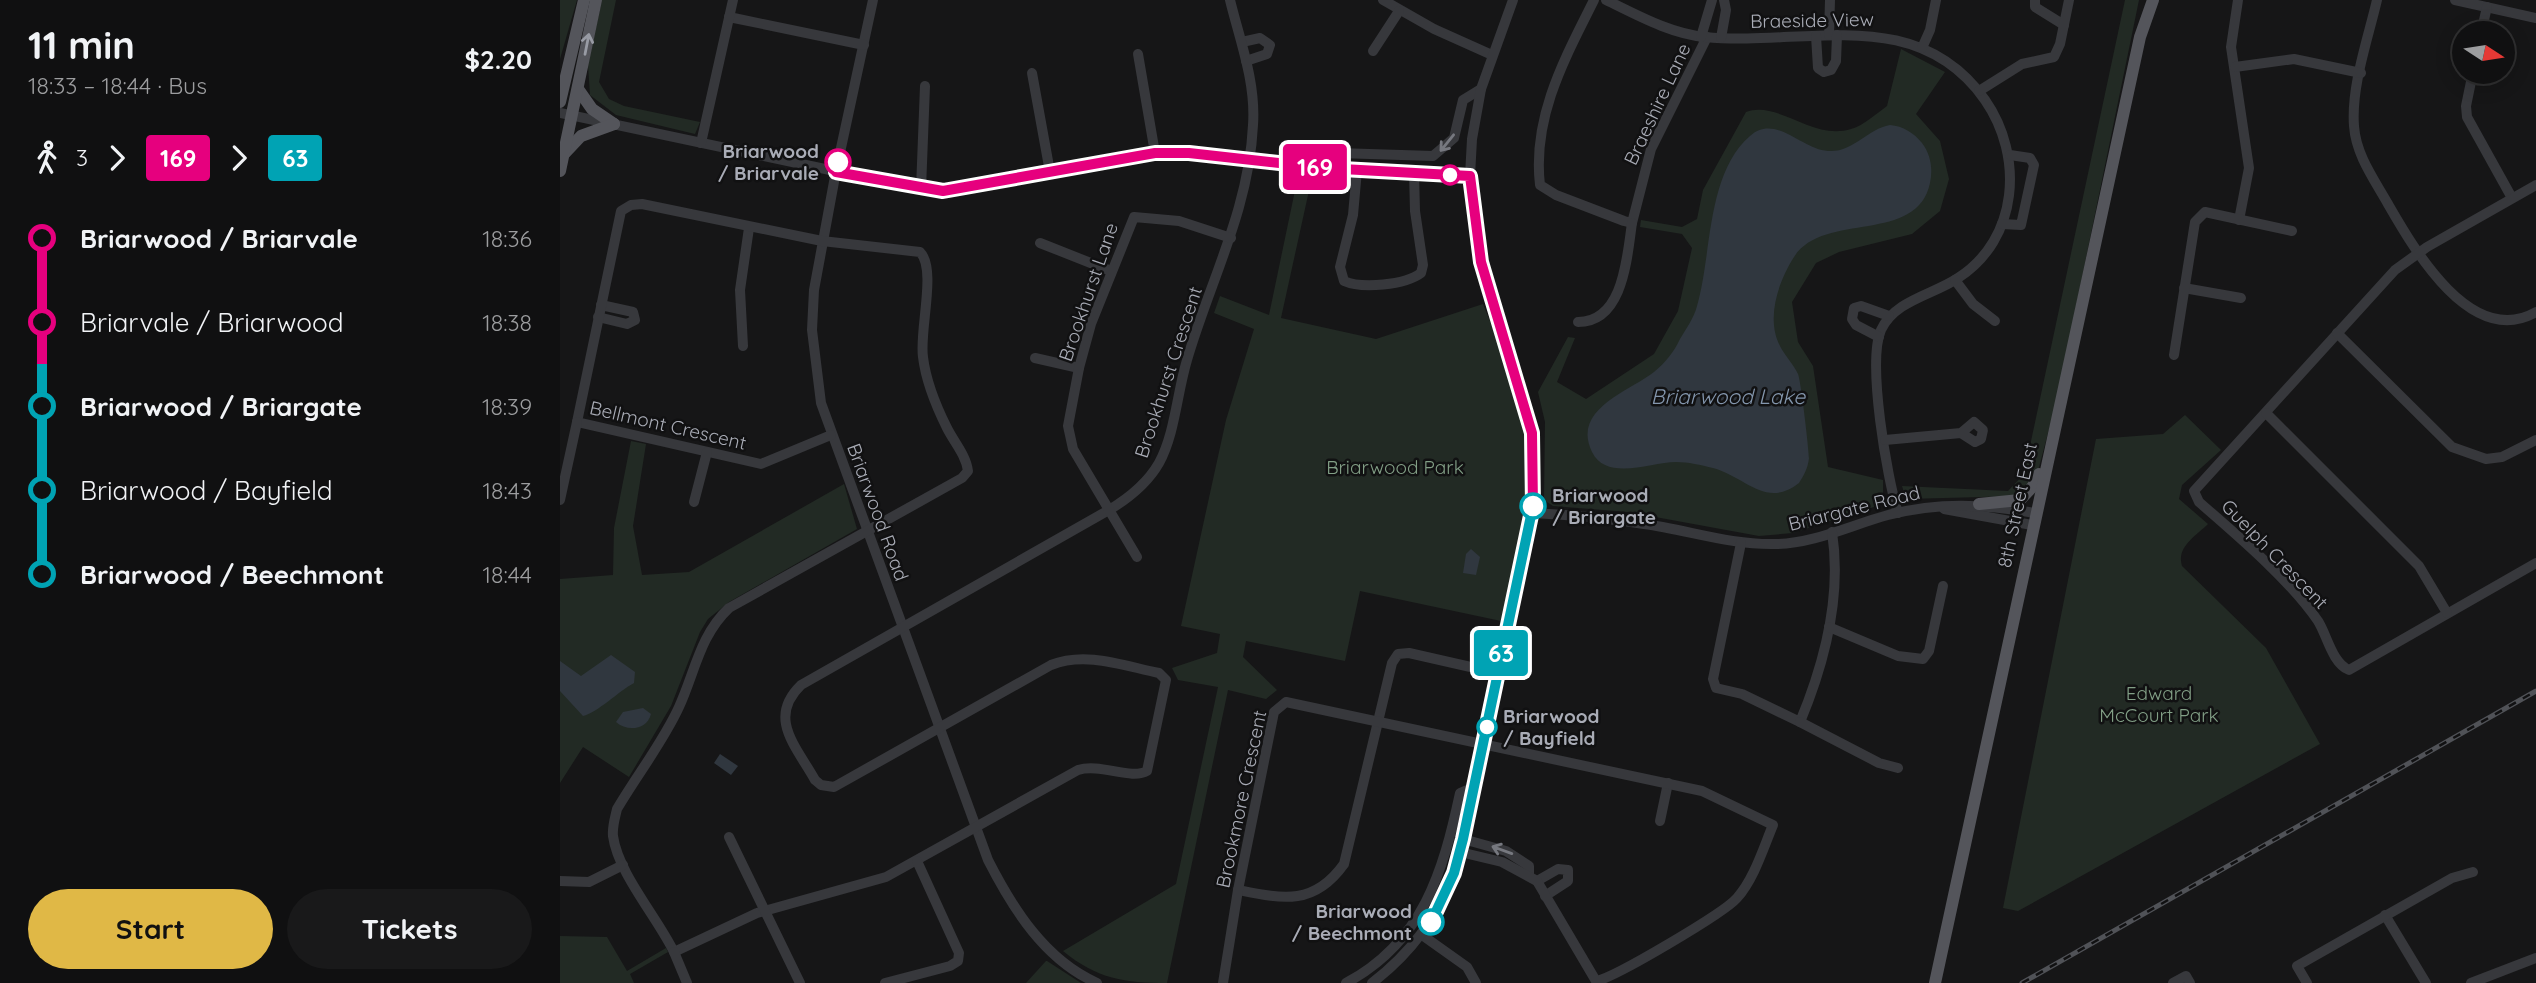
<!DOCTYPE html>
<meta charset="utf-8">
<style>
:root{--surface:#101011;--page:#19191a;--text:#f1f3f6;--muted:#9c9d9f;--line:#303031;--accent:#e0b846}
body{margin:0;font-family:Quicksand,sans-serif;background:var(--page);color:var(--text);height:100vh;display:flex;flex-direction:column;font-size:26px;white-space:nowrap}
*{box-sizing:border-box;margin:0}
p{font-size:23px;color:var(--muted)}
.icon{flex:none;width:38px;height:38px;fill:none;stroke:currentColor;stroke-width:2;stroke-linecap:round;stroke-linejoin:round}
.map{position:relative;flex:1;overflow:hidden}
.details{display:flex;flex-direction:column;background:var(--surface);width:560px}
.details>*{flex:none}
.badge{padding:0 14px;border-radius:5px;font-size:24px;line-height:46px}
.needle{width:46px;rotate:102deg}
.buttons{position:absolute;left:1892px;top:21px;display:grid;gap:14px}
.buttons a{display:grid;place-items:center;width:63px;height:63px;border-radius:50%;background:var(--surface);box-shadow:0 4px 18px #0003,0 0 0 2px var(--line);font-size:35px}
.map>.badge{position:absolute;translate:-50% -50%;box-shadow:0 0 0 4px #fff}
.legs{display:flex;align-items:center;gap:10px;height:77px;padding:0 28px;font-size:23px}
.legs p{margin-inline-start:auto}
.summary{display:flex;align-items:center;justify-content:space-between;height:119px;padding:0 28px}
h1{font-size:38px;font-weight:700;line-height:52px}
.button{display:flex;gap:14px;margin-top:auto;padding:14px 28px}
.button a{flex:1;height:80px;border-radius:42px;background:var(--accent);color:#111;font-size:28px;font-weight:700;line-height:80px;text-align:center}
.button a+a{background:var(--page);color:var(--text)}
ul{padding:0 28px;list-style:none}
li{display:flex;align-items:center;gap:24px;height:84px;font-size:26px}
li i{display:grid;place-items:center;width:10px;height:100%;margin:0 9px;background:currentColor}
li i::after{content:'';width:18px;height:18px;margin:-9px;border:5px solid;border-radius:50%;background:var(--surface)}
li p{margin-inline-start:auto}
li:first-child i{background:linear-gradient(#0000 50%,currentColor 0)}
li:last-child i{background:linear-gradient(currentColor 50%,#0000 0)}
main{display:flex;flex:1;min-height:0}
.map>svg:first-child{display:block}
.green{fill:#222a24}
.water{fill:#30373f}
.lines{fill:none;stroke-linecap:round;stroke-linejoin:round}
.minor{stroke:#37383c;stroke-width:10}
.major{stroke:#54555b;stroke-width:12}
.rail-casing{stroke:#505257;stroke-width:5}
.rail{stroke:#111112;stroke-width:2.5;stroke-dasharray:8;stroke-linecap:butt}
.oneway{stroke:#989ba4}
.oneway2{stroke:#76787f}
.line-1-casing{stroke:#fff;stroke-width:16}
.line-2-casing{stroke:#fff;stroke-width:16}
.line-1{stroke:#e6007e;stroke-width:10}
.line-2{stroke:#00a3b4;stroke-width:10}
.stop-1-dot{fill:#fff;stroke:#e6007e;stroke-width:3.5}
.stop-2-dot{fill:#fff;stroke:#00a3b4;stroke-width:3.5}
.labels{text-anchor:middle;stroke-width:5;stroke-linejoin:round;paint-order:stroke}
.street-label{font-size:19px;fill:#a9acb6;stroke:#111112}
.stop-label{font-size:19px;font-weight:bold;fill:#a9acb6;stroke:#111112;text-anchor:end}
.park-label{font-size:19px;fill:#829f86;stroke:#111112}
.water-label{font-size:21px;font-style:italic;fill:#8497ae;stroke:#111112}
</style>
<main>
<section class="details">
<div class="summary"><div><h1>11 min</h1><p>18:33 – 18:44 · Bus</p></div><b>$2.20</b></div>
<div class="legs"><svg class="icon" aria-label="walk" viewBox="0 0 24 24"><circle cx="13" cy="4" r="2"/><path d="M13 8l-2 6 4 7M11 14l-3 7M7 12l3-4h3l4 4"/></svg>3<svg class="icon" aria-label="forward" viewBox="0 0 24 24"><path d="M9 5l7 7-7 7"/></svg><b class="badge" style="background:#e6007e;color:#fff">169</b><svg class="icon" aria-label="forward" viewBox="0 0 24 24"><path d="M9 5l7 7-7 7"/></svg><b class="badge" style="background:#00a3b4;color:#fff">63</b></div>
<ul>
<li><i style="color:#e6007e"></i><b>Briarwood / Briarvale</b><p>18:36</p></li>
<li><i style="color:#e6007e"></i><span>Briarvale / Briarwood</span><p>18:38</p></li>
<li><i style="color:#00a3b4"></i><b>Briarwood / Briargate</b><p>18:39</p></li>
<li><i style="color:#00a3b4"></i><span>Briarwood / Bayfield</span><p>18:43</p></li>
<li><i style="color:#00a3b4"></i><b>Briarwood / Beechmont</b><p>18:44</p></li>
</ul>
<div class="button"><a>Start</a><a>Tickets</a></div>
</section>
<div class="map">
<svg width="1976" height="983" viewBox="0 0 1976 983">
<rect width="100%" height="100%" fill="#161617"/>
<!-- green -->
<g class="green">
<polygon points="0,0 17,0 0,59"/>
<polygon points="42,0 56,0 39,82 49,99 64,106 140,122 135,134 56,115 30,95 28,65"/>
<polygon points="1565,0 1579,0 1497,399 1478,471 1460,496 1346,499 1342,486 1448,491 1464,474"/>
<path d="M1341,49L1385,72L1356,114L1380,141L1389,179L1380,211L1352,234L1279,252L1256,263L1232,302L1238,342L1253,366L1268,467L1323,480V504L1233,533L1199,536L1068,512L993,506L984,500L985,422L978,392L1008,337L1015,338L997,382L1026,399L1094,354L1118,311L1132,248L1122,234L1080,227L1081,220L1122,227L1137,219L1143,190L1186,112C1218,100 1253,141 1291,129C1303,126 1317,113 1327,106Z"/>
<path d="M738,176L752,177L721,318L816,339L923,304C942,350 962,397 967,447C973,505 953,565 941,621L800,591L785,661L686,641L683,657L717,690L706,699L668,690L607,983C565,983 537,979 503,951L616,884L658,687L618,680L612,668L657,653L660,634L621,626L666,420L694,329L654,313L660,296L709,315Z"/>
<path d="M1625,415L1661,450L1622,485L1619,499L1648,524C1636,536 1616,547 1622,566L1706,648L1760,744L1458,911L1443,908L1536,439L1603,434Z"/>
<polygon points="71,441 86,444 73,526 82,575 129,572 284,484 297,529 169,602 148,619 140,632 111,706 69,777 23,747 0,783 0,579 53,575 54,528"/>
<polygon points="0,936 47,937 67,971 106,948 108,952 70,974 74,983 0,983"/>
<polygon points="486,961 487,961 521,983 466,983"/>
</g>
<!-- water -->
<g class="water">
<path d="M1330,125C1343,126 1354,133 1362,143C1371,155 1373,169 1370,183C1357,245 1263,211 1234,257C1218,282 1205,320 1221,348C1226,357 1234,365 1238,374C1241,381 1249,450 1249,458C1248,468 1244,475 1239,483C1206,509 1186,477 1153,468C1141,465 1128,462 1116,462C1091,462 1047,482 1032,452C1011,409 1070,391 1094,372C1105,363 1114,352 1120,339C1126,329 1134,318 1137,306C1152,255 1146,174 1190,136C1215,113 1242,150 1268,151C1293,153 1307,129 1330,125Z"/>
<polygon points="911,549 920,557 916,575 903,573 906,554"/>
<path d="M51,655L75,672L74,683C59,691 37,713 23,716L0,691V661L21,676Z"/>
<path d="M83,708L91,714C87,730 67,732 56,722L63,712Z"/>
<polygon points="160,754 178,766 171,775 154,763"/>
</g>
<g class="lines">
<!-- minor -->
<g class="minor">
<path d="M313,0L276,171L254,290L252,330L261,403L428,860C453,909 485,960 537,983"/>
<polyline points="823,0 874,29 932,55"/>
<path d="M1034,0C1005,58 972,117 980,185L996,195L1064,221L1072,223L1091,149L1147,37"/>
<path d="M1046,0C1077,15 1111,34 1145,37C1244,47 1356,2 1425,100C1464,156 1459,239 1398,278C1373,295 1335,300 1321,330C1307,362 1327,478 1338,513"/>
<polyline points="1475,0 1475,7 1504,25"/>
<polyline points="1678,0 1671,47 1689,168 1679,220"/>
<path d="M1817,0C1808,39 1791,86 1794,126C1796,155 1814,179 1828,204C1854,249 1911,349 1976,312"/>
<polyline points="1895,0 1976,18"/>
<polyline points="169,17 304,45"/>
<polyline points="1921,33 1927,7"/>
<polyline points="1269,35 1270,0"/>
<polyline points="1256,36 1258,68 1264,72 1271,70 1276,61 1277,35"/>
<polyline points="1141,37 1152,0"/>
<polyline points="1161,38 1166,10 1164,0"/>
<polyline points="682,42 700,38 710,45 707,54 686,61"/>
<polyline points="1362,48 1370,30 1376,0"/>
<polyline points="813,51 839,11"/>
<polyline points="578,54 595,153"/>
<polyline points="1675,67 1734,59 1801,73"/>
<polyline points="1913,72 1906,106 1907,117 1952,198"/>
<polyline points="472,73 490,172"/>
<polyline points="1419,91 1462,64 1494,57 1500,44 1509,0"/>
<polyline points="0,113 350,187 383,191 595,153 629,153 764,168 910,176"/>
<polyline points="141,143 173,0"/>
<polyline points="738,165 739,157 746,152 873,156 894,138 903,100 921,89"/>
<path d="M797,170L793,215L780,267L784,281C802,289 845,285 861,273L863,265L855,211L854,173"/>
<path d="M1976,185L1867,247L1835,270L1634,491L1639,502C1677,535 1730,580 1758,621C1767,635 1772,663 1789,670L1976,563"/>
<polyline points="361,189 365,86"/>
<polyline points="1442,224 1461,225 1474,165 1470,158 1450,155"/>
<polyline points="480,243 551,271"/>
<polyline points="1395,280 1413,304 1435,321"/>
<polyline points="1624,288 1681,298"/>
<polyline points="38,317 67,324 75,320 73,312 41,305"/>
<path d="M1018,322C1064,322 1067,256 1072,223"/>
<polyline points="1777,333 1892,447 1926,459 1942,457 1976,440"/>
<polyline points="1319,337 1296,325 1292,319 1294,308 1301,306 1329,316"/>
<polyline points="183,346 180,290 189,228"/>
<polyline points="1614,355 1635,222 1645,212 1732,231"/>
<polyline points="475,358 519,368"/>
<polyline points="1706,413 1859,566 1887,613"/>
<path d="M271,435L201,464L17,422L61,211L71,205L82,204L262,241L360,252C377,269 359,331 363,357C366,382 376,406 387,428C394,442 406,455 408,471L402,478L169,608C140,635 135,672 119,707C103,742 77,775 57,809C55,818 52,827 53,836C58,873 97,917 114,952L197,913L326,877L518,770C540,763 571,780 587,771L606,680L599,673C564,666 526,651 491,665L274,787L261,785L255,780C236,746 207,718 241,685L549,510C569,498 587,484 599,463C615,434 617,393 627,360C650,281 689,210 693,125C696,82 680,41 670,0"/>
<polyline points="1325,440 1401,433 1415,442 1421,439 1423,430 1414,422 1401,433"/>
<polyline points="0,500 17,422"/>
<polyline points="134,502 147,452"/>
<polyline points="1384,509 1472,525"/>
<path d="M973,513C1009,515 1047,518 1084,524C1128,530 1170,545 1215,544C1253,544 1291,525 1328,515C1379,502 1423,504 1475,513"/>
<path d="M1181,543L1153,679L1156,688L1182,694L1240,722C1265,662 1282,596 1272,532"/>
<polyline points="577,557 513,449 508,426 519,368 531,324 574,217 619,221 671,238"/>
<polyline points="1269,627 1338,656 1363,659 1369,651 1383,586"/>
<polyline points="1240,722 1319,763 1338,768"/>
<polyline points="1100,821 1108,783"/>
<polyline points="169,837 240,983"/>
<polyline points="903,839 946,851 969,866 969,875"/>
<polyline points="0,881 29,882 63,865"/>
<polyline points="977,881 998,869 1008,870 1008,881 985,896"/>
<path d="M678,890C723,899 754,906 784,864L832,663L838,654L849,653L937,673"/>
<polyline points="1825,915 1866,983"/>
<polyline points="862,935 907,967 916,983"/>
<polyline points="114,952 127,983"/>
<polyline points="325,983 390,966 398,961 399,953 357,861"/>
<path d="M663,983L678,890L714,712L726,702L1142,791L1213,825C1203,849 1194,879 1177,898C1164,913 1054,978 1036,981L977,881L942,862L900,852"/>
<path d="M786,983C863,942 883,872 900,793L914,787"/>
<path d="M812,983C851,953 876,919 894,873L971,524L975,493L972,433L921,262L910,176L912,139L921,89L953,0"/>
<polyline points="1613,983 1626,976 1630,983"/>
<polyline points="1747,983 1737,966 1892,878 1913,872"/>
<polyline points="1911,983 1976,958"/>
</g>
<!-- major -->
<g class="major">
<polyline points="18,89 32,109 54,124"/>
<polyline points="0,102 24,0"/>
<polyline points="5,153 21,136 54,124"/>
<polyline points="0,171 36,0"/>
<polyline points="1419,504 1460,500 1473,486 1479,474"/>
<polyline points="1375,983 1580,37 1593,0"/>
</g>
<!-- rail casing -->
<g class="rail-casing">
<polyline id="rail" points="1462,983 1976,691"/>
</g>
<!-- rail -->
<use href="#rail" class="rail"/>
</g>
<!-- one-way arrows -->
<defs><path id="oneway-shaft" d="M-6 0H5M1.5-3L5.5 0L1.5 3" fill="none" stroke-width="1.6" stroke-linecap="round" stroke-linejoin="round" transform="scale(1.75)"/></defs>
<use class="oneway" href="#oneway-shaft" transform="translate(27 44) rotate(-79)"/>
<g class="oneway2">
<use href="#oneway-shaft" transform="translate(887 143) rotate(129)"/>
<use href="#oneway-shaft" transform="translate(942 850) rotate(-160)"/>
</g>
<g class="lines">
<!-- line-1 casing -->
<g class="line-1-casing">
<polyline id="line-1" points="278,162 276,172 383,191 595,153 629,153 764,168 910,176 921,262 972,433 973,506"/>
</g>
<!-- line-2 casing -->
<g class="line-2-casing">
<polyline id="line-2" points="871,922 894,873 903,839 973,506"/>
</g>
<!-- line-1 -->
<use href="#line-1" class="line-1"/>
<!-- line-2 -->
<use href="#line-2" class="line-2"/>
</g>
<!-- markers -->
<g class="stop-1-dot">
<circle cx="278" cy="162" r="12"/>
<circle cx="890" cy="175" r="9"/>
</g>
<g class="stop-2-dot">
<circle cx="973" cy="506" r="12"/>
<circle cx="927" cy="727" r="9"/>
<circle cx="871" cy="922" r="12"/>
</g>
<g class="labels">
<!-- street labels -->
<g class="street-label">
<text transform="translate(1252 20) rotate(-1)" y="7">Braeside View</text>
<text transform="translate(1097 104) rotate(-65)" y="7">Braeshire Lane</text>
<text transform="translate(528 292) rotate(-71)" y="7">Brookhurst Lane</text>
<text transform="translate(608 372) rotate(-72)" y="7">Brookhurst Crescent</text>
<text transform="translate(108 425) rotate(13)" y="7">Bellmont Crescent</text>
<text transform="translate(1457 505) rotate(-78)" y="7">8th Street East</text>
<text transform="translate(1294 508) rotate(-14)" y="7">Briargate Road</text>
<text transform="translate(318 512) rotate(70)" y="7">Briarwood Road</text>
<text transform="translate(1715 554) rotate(46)" y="7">Guelph Crescent</text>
<text transform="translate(681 799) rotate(-78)" y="7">Brookmore Crescent</text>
</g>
<!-- stop labels -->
<g class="stop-label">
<text x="259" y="158">Briarwood<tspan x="259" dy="22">/ Briarvale</tspan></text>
<text x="992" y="502" text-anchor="start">Briarwood<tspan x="992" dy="22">/ Briargate</tspan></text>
<text x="943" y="723" text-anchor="start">Briarwood<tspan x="943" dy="22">/ Bayfield</tspan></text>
<text x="852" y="918">Briarwood<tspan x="852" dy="22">/ Beechmont</tspan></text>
</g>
<!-- park labels -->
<g class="park-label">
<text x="835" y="474">Briarwood Park</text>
<text x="1599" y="700">Edward<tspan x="1599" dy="22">McCourt Park</tspan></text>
</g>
<!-- water labels -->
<g class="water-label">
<text x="1168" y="404">Briarwood Lake</text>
</g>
</g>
</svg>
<div class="buttons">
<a><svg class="needle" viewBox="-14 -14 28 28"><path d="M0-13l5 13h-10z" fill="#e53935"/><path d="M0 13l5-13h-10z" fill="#9c9d9f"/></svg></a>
</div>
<b class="badge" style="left:755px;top:167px;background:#e6007e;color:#fff">169</b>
<b class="badge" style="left:941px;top:653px;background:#00a3b4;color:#fff">63</b>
</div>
</main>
